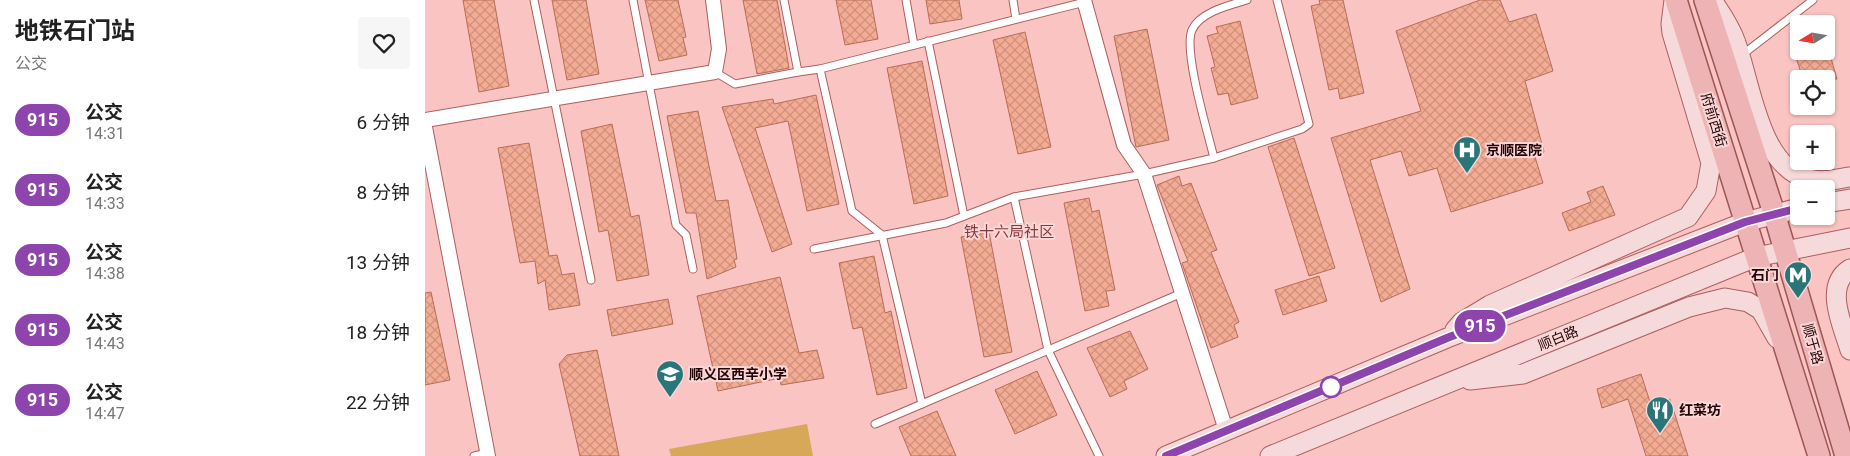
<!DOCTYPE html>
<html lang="zh">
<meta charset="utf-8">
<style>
:root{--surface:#fff;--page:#f6f6f6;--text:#222;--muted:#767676}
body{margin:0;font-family:Roboto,"Noto Sans SC",sans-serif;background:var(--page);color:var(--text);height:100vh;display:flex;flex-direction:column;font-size:19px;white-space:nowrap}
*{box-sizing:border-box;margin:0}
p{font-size:16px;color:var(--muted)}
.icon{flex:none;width:28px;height:28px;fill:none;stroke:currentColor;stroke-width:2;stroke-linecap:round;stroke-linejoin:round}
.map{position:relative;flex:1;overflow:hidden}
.drawer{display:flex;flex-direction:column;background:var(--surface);width:425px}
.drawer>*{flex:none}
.badge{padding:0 10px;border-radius:16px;font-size:18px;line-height:32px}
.needle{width:32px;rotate:259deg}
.fabs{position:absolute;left:1365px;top:15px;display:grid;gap:10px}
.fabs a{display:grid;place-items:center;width:45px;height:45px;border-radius:5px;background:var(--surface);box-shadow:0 1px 4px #0004;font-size:25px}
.map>.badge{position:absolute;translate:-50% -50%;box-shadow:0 0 0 2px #fff}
.round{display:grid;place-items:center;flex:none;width:52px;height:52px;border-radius:5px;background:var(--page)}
.head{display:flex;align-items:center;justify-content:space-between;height:85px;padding:0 15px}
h1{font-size:24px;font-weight:700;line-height:38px}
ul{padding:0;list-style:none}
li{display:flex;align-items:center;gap:15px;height:70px;padding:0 15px}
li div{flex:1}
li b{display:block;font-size:19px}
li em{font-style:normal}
li .badge{min-width:55px;font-weight:700;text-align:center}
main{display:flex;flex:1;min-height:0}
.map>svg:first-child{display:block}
.grass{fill:#d7a857}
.building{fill:url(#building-cross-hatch);stroke:#b86d54}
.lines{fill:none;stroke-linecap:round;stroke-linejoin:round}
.lane-casing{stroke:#ac5e5f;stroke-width:9}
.street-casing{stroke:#ac5e5f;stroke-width:16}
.secondary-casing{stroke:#ac5e5f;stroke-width:21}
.primary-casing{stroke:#9d5557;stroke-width:24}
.lane{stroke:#fff;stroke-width:7}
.street{stroke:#fff;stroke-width:14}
.secondary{stroke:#f6d9da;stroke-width:19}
.primary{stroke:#edb3b5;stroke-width:21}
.line-casing{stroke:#fff;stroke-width:11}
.line{stroke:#8e44ad;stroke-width:8}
.stop-dot{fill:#fff;stroke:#8e44ad;stroke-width:2.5}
.labels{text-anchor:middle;stroke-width:4;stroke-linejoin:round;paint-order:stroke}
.street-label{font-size:14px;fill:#200406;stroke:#fbd6d6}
.poi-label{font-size:14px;font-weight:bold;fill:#200406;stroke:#fbd6d6;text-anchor:start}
.neighbourhood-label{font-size:15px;fill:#843a3d;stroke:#fbd6d6}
</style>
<main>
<section class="drawer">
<div class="head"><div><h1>地铁石门站</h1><p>公交</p></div><a class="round"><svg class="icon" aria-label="heart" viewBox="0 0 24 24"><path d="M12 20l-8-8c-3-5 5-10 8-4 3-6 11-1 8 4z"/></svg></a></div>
<ul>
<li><span class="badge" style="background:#8e44ad;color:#fff">915</span><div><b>公交</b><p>14:31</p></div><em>6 分钟</em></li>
<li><span class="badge" style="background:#8e44ad;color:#fff">915</span><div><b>公交</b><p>14:33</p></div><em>8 分钟</em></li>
<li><span class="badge" style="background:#8e44ad;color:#fff">915</span><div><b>公交</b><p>14:38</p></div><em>13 分钟</em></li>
<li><span class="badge" style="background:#8e44ad;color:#fff">915</span><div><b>公交</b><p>14:43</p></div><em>18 分钟</em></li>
<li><span class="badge" style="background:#8e44ad;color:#fff">915</span><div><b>公交</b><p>14:47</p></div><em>22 分钟</em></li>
</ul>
</section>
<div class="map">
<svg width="1425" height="456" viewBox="0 0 1425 456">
<defs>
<pattern id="building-cross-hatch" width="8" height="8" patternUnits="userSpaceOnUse" patternTransform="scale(1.25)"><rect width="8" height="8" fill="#f3ab93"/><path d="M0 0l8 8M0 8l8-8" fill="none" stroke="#d0927d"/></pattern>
</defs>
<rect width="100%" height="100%" fill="#fac4c3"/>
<!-- grass -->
<polygon class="grass" points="382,424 388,456 246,456 244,449"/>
<!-- building -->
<g class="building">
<polygon points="38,0 69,0 84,86 54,92"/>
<polygon points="127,0 161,0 174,74 142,80"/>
<polygon points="220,0 253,0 261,37 258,38 262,55 234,61"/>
<polygon points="318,0 352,0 364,68 332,74"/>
<polygon points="411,0 446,0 453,39 420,45"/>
<polygon points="501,0 534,0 537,19 505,24"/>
<polygon points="894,0 918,0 939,93 915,99 913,88 904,90 886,6 895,4"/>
<polygon points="1055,0 1075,0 1084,22 1111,14 1128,71 1100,81 1119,152 1110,157 1118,183 1026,212 1012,168 984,176 976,151 945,160 985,289 956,302 906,138 996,111 971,31"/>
<polygon points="815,21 833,98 806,105 803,93 793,95 786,68 790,67 782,36 793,33 791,27"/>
<polygon points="722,29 744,140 711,147 689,36"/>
<polygon points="600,32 626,147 593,154 568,40"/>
<polygon points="1369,51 1404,51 1412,79 1378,79"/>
<polygon points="497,61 523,196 489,204 462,68"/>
<polygon points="391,95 414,204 382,211 363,121 330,128 367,244 347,252 297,107 348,99 349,104"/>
<polygon points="273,111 291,201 303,200 312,259 309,260 311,267 282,279 271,213 261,213 242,116"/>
<polygon points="187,124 206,217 214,215 224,275 192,281 183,230 174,232 156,131"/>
<polygon points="869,138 910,268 884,276 843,147"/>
<polygon points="104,143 124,256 132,255 137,275 149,273 155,305 124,310 120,280 113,284 110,261 95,263 73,148"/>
<polygon points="754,176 757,186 766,183 792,250 786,252 814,322 809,325 813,337 786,348 757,263 763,261 732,185"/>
<polygon points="1178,186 1190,215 1144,231 1137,213 1166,202 1162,192"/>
<polygon points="664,198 667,212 674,210 690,290 681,291 684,306 660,311 639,203"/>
<polygon points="564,232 587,352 559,357 536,237"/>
<polygon points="449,256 460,313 466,311 482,388 452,395 437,327 428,329 414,263"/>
<polygon points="894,276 902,301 858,315 850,290"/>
<polygon points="355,277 374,353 392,350 399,378 356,385 355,378 293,391 272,296"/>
<polygon points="6,292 25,380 0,385 0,293"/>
<polygon points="243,299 248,324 187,336 182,310"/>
<polygon points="705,331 723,369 699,381 702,389 685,397 662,348"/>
<polygon points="172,350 194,456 155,456 134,364 142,355"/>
<polygon points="612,371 632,415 590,434 570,390"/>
<polygon points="1216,374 1226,405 1245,399 1263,456 1221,456 1203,399 1177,408 1172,389"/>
<polygon points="512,411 531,456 486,456 474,427"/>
</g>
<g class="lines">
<!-- lane casing -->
<g class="lane-casing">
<g id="lane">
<polyline points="109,0 166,280"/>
<polyline points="208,0 251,225 261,235 268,269"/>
<polyline points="359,0 373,72 395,69"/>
<polyline points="481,0 489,45"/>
<polyline points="588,0 591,19"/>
<polyline points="503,41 539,216"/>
<polyline points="1317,55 1388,0"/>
<polyline points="290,72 310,84 373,72"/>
<polyline points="789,158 877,129 884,124 852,0"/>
<polyline points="589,197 623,350 674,456"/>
<path d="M389,249L521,223L589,197L719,174L789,158C783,133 758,51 767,30C775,12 805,5 822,0"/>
<polyline points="497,404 457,235 427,211 395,69 660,2"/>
<polyline points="450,424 757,293"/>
<polyline points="49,456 63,453"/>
</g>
</g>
<!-- street casing -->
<g class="street-casing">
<g id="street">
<polyline points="659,0 699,145 719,174 801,430"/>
<polyline points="0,120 290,72 294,49 288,0"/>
<polyline points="0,127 63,456"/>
</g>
</g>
<!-- secondary casing -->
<g class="secondary-casing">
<g id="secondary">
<path d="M1287,0C1296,13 1306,28 1311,43C1326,84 1334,166 1383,179C1397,183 1411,179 1425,177"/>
<polyline points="1401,203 1425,199"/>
<path d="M1425,269C1398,286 1418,326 1425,350"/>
<polyline points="1030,330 1037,322 1065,305 1263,217 1281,191 1286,163 1247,33 1246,24 1249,0"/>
<polyline points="1045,380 1098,374 1264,307 1300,298 1323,302 1336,310 1352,338"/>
<polyline points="741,456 1022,338 1320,222 1374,208"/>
<polyline points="845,456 1331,257 1425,238"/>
</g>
</g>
<!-- primary casing -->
<g class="primary-casing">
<g id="primary">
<polyline points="1251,0 1394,456"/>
<polyline points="1280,0 1349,213 1421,456"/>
</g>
</g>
<!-- lane -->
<use href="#lane" class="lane"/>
<!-- street -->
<use href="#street" class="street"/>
<!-- secondary -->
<use href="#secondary" class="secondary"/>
<!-- primary -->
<use href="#primary" class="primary"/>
</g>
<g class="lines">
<!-- line casing -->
<g class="line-casing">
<polyline id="line" points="741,456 1022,338 1320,222 1374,208"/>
</g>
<!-- line -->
<use href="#line" class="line"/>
</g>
<!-- icons -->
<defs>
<g id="hospital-pin" transform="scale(1.4375)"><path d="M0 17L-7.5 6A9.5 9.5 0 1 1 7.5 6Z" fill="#2a7578" stroke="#fbd6d6"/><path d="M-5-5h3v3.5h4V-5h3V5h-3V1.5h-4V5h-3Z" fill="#fff"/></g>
<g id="metro-pin" transform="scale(1.4375)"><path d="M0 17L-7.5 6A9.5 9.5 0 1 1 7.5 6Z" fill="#2a7578" stroke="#fbd6d6"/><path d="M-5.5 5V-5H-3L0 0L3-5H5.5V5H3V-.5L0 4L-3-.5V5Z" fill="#fff"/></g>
<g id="school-pin" transform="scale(1.4375)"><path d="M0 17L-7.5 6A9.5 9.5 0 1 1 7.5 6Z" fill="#2a7578" stroke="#fbd6d6"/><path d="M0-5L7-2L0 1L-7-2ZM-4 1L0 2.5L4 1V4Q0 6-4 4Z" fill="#fff"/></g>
<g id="restaurant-pin" transform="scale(1.4375)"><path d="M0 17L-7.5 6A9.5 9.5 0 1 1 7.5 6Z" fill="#2a7578" stroke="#fbd6d6"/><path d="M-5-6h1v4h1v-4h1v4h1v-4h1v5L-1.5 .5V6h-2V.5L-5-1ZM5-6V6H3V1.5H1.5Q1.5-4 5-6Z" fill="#fff"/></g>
</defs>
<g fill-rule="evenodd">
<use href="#hospital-pin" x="1042" y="150"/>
<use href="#metro-pin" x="1373" y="275"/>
<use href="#school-pin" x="245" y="374"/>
<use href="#restaurant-pin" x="1235" y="410"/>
</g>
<!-- markers -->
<circle class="stop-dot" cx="906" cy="387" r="10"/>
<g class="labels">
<!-- street labels -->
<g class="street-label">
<text transform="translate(1289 120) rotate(73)" y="5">府前西街</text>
<text transform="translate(1133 338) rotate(-22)" y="5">顺白路</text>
<text transform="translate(1388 344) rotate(74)" y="5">顺于路</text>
</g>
<!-- poi labels -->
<g class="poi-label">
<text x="1061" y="155">京顺医院</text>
<text x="1354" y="280" text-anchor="end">石门</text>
<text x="264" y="379">顺义区西辛小学</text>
<text x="1254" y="415">红菜坊</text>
</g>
<!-- neighbourhood labels -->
<g class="neighbourhood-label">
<text x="584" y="237">铁十六局社区</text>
</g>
</g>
</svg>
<div class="fabs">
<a><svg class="needle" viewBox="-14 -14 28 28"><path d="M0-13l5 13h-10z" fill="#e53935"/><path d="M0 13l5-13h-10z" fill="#767676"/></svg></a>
<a><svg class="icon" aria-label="locate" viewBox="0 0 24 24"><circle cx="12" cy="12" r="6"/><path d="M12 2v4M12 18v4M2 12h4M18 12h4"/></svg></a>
<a>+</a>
<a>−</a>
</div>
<b class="badge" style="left:1055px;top:326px;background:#8e44ad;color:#fff">915</b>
</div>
</main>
